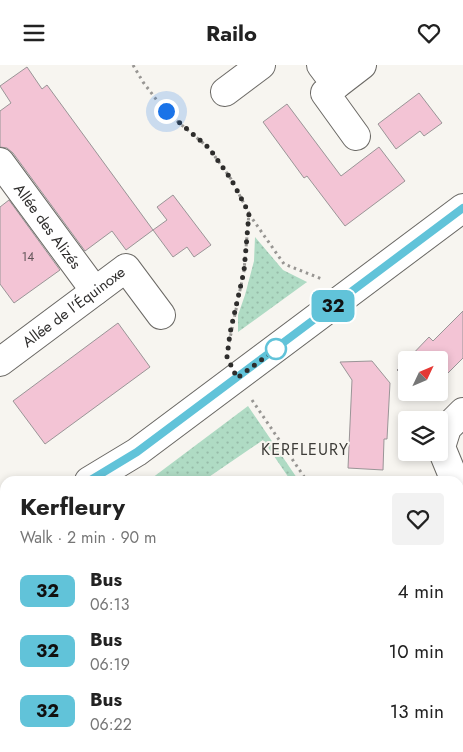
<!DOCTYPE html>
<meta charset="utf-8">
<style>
:root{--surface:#fff;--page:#f2f2f2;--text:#222;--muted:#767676}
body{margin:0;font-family:Jost,sans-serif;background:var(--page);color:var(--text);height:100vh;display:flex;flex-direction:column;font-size:19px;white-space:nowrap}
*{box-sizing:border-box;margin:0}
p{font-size:16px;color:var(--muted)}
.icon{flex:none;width:28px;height:28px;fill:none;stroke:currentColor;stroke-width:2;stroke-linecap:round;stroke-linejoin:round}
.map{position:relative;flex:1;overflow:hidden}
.side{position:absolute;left:0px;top:411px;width:464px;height:276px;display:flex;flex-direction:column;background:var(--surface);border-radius:15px 15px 0 0;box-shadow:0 2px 8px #0003}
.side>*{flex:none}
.badge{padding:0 10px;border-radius:8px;font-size:18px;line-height:32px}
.needle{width:32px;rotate:46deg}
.controls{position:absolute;left:398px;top:286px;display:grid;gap:10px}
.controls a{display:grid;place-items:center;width:50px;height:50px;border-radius:5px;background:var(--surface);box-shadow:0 2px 8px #0003;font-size:25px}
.you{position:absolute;width:25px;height:25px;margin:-12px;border:4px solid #fff;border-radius:50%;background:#1a73e8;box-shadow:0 0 0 8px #1a73e833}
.map>.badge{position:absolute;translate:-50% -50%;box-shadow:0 0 0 2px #fff}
.round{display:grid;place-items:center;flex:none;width:52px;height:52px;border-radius:5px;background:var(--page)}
.headline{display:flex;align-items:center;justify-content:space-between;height:85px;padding:0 20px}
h1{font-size:24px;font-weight:700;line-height:38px}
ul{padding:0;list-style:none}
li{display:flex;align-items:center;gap:15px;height:60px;padding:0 20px}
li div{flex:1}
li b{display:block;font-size:19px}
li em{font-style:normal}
li .badge{min-width:55px;font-weight:700;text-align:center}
header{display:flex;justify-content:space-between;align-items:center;height:65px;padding:0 20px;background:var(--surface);font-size:22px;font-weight:700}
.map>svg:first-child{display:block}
.grass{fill:url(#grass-dots)}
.building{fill:#f3c4d5;stroke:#9a9597}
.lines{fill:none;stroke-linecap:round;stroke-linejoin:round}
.minor-casing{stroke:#6b6965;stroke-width:30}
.path{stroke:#989693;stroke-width:3;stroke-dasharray:2.5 4;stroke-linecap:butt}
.minor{stroke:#fff;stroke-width:28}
.line-casing{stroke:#fff;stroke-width:11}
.line{stroke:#61c3d9;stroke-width:8}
.walk{stroke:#2e2d2c;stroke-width:5;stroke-dasharray:0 9}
.stop-dot{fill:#fff;stroke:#61c3d9;stroke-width:2.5}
.labels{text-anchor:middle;stroke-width:4;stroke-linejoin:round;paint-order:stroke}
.number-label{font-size:12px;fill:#5f5356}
.street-label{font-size:15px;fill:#2e2d2c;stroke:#f7f5f0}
.neighbourhood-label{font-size:16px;letter-spacing:1px;fill:#3d3c38;stroke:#f7f5f0}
</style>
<header><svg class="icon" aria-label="menu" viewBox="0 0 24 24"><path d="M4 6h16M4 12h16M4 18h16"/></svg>Railo<svg class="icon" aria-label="heart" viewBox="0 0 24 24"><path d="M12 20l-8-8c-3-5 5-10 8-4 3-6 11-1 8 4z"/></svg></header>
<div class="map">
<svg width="463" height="687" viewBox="0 0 463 687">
<defs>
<pattern id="grass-dots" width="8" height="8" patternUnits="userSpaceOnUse" patternTransform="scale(1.25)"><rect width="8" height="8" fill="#afdbc4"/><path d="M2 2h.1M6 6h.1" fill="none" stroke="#97bca9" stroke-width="1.8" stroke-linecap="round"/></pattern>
</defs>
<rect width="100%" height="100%" fill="#f7f5f0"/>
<!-- grass -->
<g class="grass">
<polygon points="255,172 283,205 307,217 238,267 238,250 245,230 254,196"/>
<polygon points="248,341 299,416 291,416 263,375 203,416 148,416"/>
</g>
<!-- building -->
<g class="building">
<polygon points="27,2 42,24 47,20 153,165 126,185 112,166 85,186 13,88 7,83 0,82 0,46 11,38 0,21"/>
<polygon points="419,28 442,58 424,71 420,66 396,84 378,59"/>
<polygon points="287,39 341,111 379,82 405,116 345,161 307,111 304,113 263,57"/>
<polygon points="173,130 211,180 194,192 187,182 173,192 153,165 167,155 157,142"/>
<polygon points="9,135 60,205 14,238 0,219 0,142"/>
<polygon points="463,246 463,293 439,317 439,295 407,295 429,272 433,276"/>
<polygon points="118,258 150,302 45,379 13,336"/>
<polygon points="372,296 390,318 387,374 384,374 383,405 348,403 352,315 340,297"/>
<polygon points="406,296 406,314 397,305"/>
</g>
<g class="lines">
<!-- minor casing -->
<g class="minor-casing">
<g id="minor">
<polyline points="321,0 336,20 362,0"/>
<polyline points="336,20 325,28 356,71"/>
<polyline points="225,27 261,0"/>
<path id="s1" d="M0,97L95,226"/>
<path id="s2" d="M0,297L126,203L161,250"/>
<polyline points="89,416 137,387 463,143"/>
<polyline points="455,416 441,382 447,363 463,347"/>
<polyline points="0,470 5,467"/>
<polyline points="0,505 5,501"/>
<polyline points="52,687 55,682"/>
</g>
</g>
<!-- path -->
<g class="path">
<polyline points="133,0 143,17 165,46 209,83 231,114 249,148 244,206 228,283"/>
<polyline points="249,149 284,199 322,214"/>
<polyline points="252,335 307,416"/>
<polyline points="0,649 5,645"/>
<polyline points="389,682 392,687"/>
<polyline points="451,682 454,687"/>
<polyline points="394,687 397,685 395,682"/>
</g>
<!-- minor -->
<use href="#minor" class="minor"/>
</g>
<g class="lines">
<!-- line casing -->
<g class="line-casing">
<polyline id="line" points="89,416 137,387 463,143"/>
</g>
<!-- line -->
<use href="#line" class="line"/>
<!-- walk -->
<polyline class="walk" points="166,46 209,83 231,114 249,148 244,206 230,268 227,292 237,313 279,282 276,284"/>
</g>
<!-- markers -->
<circle class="stop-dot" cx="276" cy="284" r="10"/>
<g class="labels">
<!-- number labels -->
<g class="number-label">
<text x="28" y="196">14</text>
</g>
<!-- street labels -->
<g class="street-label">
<text dy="5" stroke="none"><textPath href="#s1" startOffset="80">Allée des Alizés</textPath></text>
<text dy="5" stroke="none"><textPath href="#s2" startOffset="92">Allée de l'Équinoxe</textPath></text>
</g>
<!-- neighbourhood labels -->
<g class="neighbourhood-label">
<text x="305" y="390">KERFLEURY</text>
</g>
</g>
</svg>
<div class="controls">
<a><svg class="needle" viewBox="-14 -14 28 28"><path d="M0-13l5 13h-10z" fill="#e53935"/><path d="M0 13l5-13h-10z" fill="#767676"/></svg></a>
<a><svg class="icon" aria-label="layers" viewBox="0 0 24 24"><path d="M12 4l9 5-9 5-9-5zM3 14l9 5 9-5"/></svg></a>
</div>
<div class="you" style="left:166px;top:46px"></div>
<b class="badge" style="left:333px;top:241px;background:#61c3d9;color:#111">32</b>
<section class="side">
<div class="headline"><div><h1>Kerfleury</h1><p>Walk · 2 min · 90 m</p></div><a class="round"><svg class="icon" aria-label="heart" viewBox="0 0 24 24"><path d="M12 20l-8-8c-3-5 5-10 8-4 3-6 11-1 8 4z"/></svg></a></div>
<ul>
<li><span class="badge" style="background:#61c3d9;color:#111">32</span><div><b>Bus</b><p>06:13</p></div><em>4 min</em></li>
<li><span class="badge" style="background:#61c3d9;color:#111">32</span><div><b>Bus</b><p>06:19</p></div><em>10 min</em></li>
<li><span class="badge" style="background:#61c3d9;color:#111">32</span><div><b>Bus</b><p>06:22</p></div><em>13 min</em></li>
</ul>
</section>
</div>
